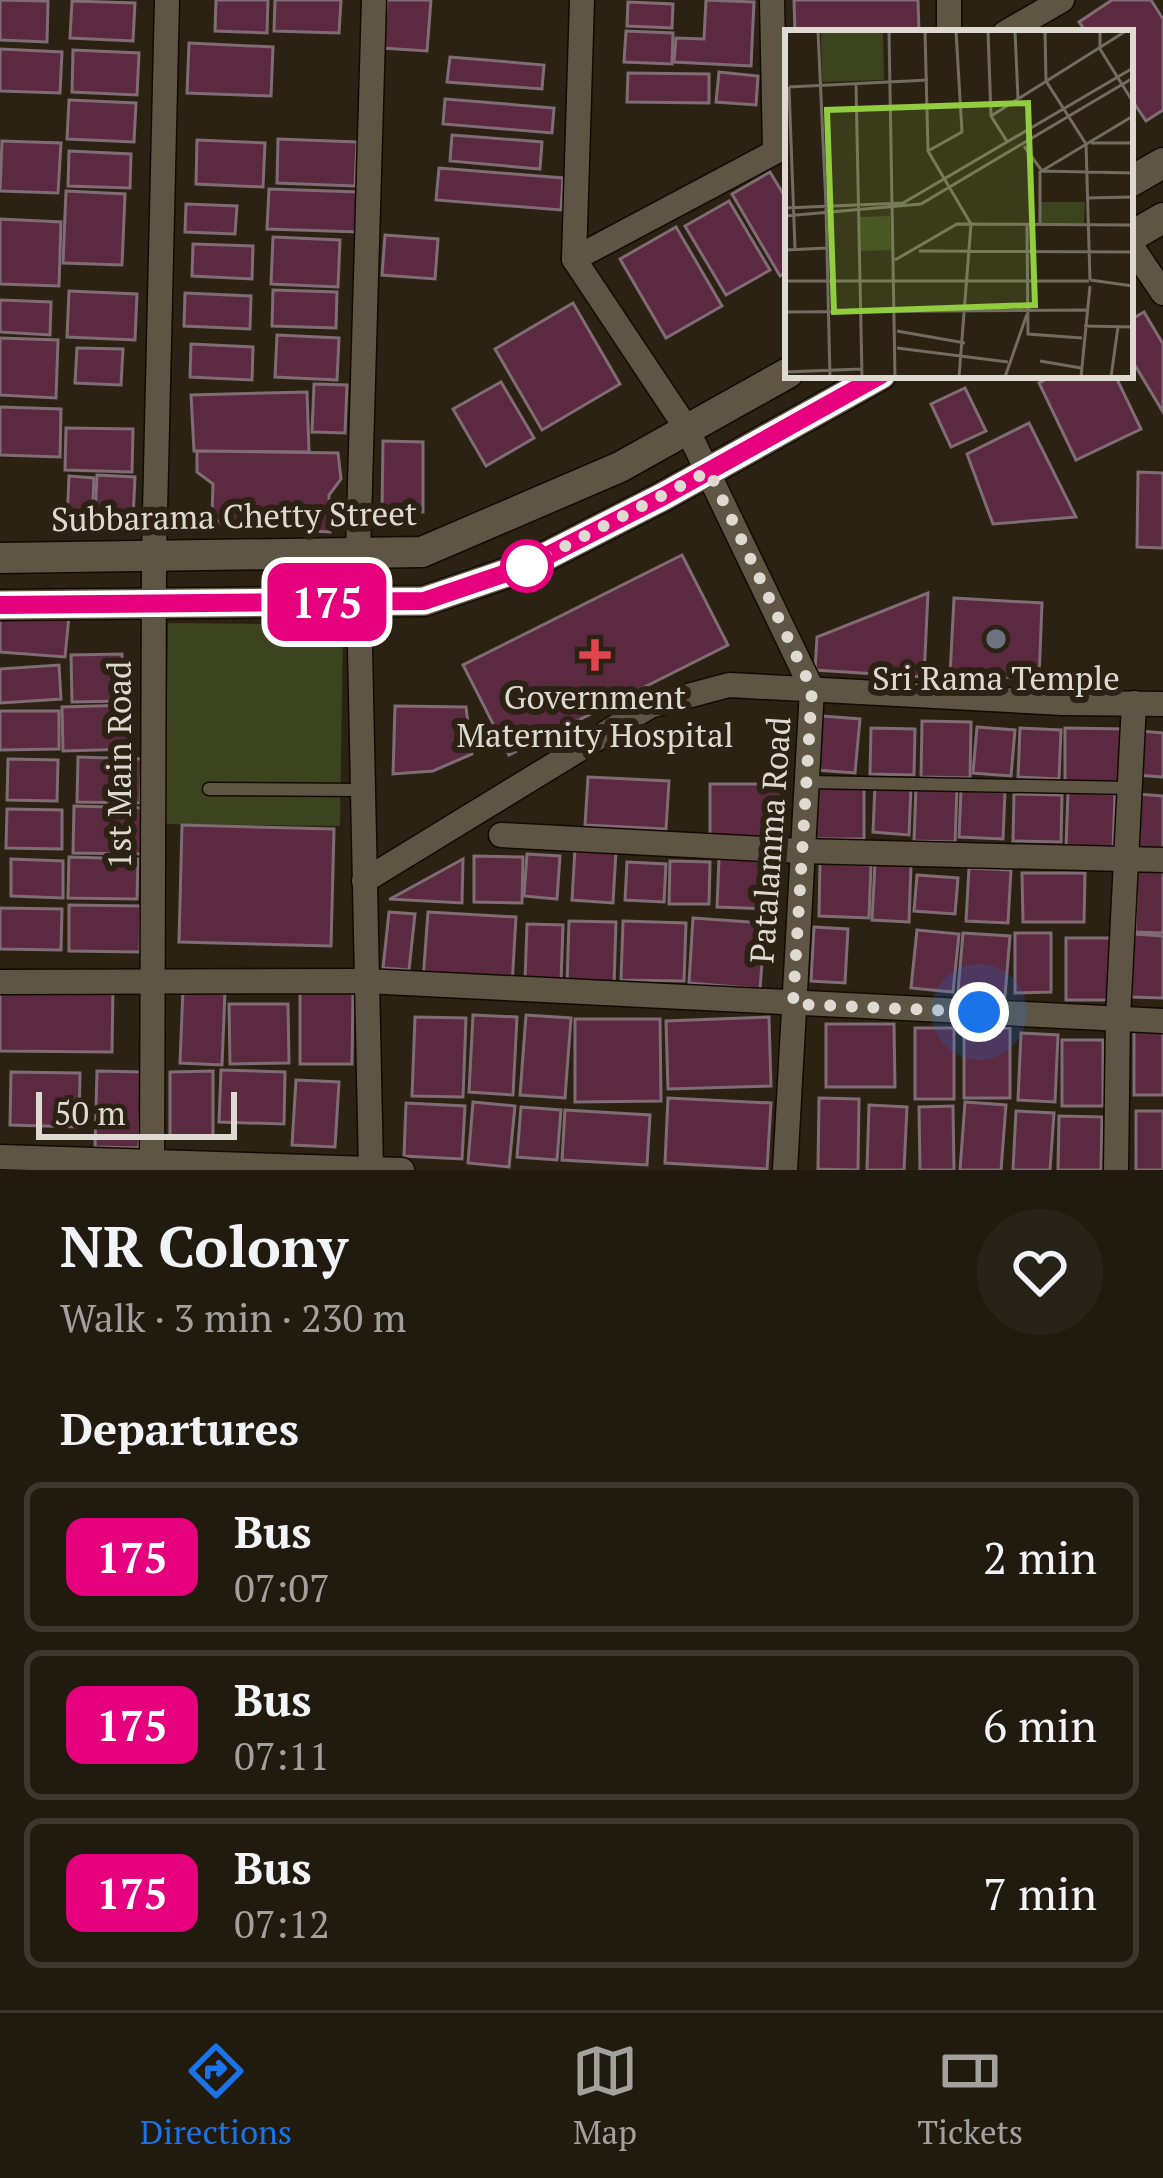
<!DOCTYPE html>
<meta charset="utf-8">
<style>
:root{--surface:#201a0f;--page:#282318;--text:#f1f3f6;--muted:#a2a19e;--line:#3d382f;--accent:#1a73e8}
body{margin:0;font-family:"PT Serif",serif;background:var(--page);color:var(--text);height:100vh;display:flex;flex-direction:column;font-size:45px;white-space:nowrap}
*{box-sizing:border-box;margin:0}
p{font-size:39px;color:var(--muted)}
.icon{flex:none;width:66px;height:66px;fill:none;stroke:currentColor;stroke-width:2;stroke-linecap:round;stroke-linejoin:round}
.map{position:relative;height:1170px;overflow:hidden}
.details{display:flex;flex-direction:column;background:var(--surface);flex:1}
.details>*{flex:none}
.badge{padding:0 24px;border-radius:18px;font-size:42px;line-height:78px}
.scale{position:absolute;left:36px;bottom:30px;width:201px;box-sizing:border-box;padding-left:12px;border:6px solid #dfdad1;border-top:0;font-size:33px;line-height:42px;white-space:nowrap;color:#dfdad1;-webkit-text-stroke:9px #2b2214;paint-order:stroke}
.you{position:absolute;width:60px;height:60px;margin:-30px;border:9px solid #fff;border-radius:50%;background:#1a73e8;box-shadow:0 0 0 18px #1a73e833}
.map>.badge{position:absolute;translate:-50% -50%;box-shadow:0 0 0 6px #fff}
h2{padding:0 60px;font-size:45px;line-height:108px}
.round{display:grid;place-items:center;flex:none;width:126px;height:126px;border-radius:63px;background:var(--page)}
.summary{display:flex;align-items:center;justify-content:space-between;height:204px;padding:0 60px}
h1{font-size:57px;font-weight:600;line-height:90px}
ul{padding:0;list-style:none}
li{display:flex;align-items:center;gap:36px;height:150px;margin:0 24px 18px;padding:0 36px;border:6px solid var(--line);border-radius:18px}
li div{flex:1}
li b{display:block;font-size:45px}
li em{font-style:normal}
li .badge{min-width:132px;font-weight:700;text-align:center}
.dock{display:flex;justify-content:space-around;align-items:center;height:168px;border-top:3px solid var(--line);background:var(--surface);font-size:33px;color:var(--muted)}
.dock a{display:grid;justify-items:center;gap:6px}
.dock .active{color:var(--accent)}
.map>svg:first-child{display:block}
.green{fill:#3c441f}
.building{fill:#5b2a40;stroke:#806c74;stroke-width:3}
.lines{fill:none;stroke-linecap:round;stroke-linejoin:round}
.lane-casing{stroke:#130b02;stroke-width:15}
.street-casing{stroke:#130b02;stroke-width:27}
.secondary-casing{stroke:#130b02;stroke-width:33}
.lane{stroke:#5e5545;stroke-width:12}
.street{stroke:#5e5545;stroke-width:24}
.secondary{stroke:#5e5545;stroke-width:30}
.line-casing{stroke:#fff;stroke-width:27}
.line{stroke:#e6007e;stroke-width:18}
.walk{stroke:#dfdad1;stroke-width:12;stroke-dasharray:0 21.6}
.stop-dot{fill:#fff;stroke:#e6007e;stroke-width:6}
.worship-dot{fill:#6b7280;stroke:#2b2214;stroke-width:4.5}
.health-dot{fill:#e0444e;stroke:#2b2214;stroke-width:4.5}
.labels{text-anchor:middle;stroke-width:12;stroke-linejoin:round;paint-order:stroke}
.street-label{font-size:33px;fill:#dfdad1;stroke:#2b2214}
.poi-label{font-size:33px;fill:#dfdad1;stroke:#2b2214}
.inset-road{fill:none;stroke:#736c60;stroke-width:3}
.view{fill:#91cd3f;fill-opacity:0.15;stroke:#91cd3f;stroke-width:6}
.inset-edge{fill:none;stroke:#dfdad1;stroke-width:6}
</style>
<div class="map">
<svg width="1163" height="1170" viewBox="0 0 1163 1170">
<rect width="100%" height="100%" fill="#2b2214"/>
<!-- green -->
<polygon class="green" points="168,623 343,625 340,826 165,824"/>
<!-- building -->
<g class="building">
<polygon points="0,0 48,1 47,42 0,40"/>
<polygon points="216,0 268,0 267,33 215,31"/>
<polygon points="275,0 341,0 339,33 274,31"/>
<polygon points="387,0 431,0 427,51 382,48"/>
<polygon points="706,0 754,2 751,66 674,62 676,38 704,39"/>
<polygon points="794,0 918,0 919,33 795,33"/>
<polygon points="1112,0 1151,0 1163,19 1163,110 1146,121 1130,97 1130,33 1087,33 1079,22"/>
<polygon points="72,1 135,3 133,41 70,38"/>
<polygon points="628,2 673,4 672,28 627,26"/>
<polygon points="626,31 673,33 672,64 624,62"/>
<polygon points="189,43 273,47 271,96 187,93"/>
<polygon points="0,49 62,52 60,93 0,91"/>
<polygon points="73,50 139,53 137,95 72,92"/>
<polygon points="450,57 544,65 542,89 447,82"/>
<polygon points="719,72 758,76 756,105 716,102"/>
<polygon points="628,73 709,74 709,103 627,102"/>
<polygon points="445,99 554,108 552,133 443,124"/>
<polygon points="69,100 136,103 134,142 67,139"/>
<polygon points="452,135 542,142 540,169 450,161"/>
<polygon points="278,139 357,142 355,186 277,183"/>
<polygon points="197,140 265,143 263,187 196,184"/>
<polygon points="2,141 61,143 58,193 0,191"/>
<polygon points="69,151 131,154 130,188 68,186"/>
<polygon points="439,168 563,178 561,210 436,200"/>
<polygon points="770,172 788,202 788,271 780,276 732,194"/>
<polygon points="269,189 359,192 358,232 267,229"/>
<polygon points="66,191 125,194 122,265 63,263"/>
<polygon points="729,201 770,270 726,295 685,226"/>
<polygon points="186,204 237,206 235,234 185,232"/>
<polygon points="0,219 61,222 59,286 0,284"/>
<polygon points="676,227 722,306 666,338 620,259"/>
<polygon points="385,235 438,239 435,279 382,275"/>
<polygon points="273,237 340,240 338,287 271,284"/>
<polygon points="193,244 253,246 252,279 192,276"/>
<polygon points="273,290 337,292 336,328 272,326"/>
<polygon points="69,291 137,294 135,340 67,337"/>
<polygon points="185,293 251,296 250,329 184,326"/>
<polygon points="0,300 51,302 50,335 0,332"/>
<polygon points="573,303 620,384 542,430 495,349"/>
<polygon points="1144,312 1163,344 1163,412 1130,357 1130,320"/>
<polygon points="277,335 339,338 337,380 275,377"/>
<polygon points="0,338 58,340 56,398 0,395"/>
<polygon points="191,344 253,347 252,380 190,377"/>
<polygon points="77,348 123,349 121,385 75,383"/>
<polygon points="1055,375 1115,375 1141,429 1076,460 1039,383"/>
<polygon points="501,382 534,438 486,466 453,409"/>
<polygon points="314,384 347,385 345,433 312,432"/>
<polygon points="965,388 986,431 951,447 931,404"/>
<polygon points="307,392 309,452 194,451 191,395"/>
<polygon points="0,407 61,409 60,457 0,455"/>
<polygon points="1029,423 1076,517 993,524 967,454"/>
<polygon points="66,428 133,429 132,472 65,470"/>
<polygon points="383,441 423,442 423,512 382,512"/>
<polygon points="197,451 338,453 341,479 329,495 330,532 224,527 212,516 213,484 197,472"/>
<polygon points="1138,472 1163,473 1163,548 1137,547"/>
<polygon points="97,475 135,477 133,521 95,519"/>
<polygon points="69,476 94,478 92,523 67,522"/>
<polygon points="682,555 728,645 509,755 463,665"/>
<polygon points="928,593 924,677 815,670 817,637"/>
<polygon points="954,598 1042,603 1039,679 950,675"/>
<polygon points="0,611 69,616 65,657 0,652"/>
<polygon points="122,654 123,701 72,702 71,655"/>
<polygon points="59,665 61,699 0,703 0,669"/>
<polygon points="130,705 132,749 63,751 62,707"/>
<polygon points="395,706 466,707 472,754 433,771 393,774"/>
<polygon points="0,711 59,711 59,749 0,750"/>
<polygon points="822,716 860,719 855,773 817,770"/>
<polygon points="922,721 971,722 970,778 921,777"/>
<polygon points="977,727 1015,730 1011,776 973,773"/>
<polygon points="871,728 915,729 914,775 870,774"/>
<polygon points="1020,728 1061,730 1059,779 1018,777"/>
<polygon points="1065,728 1126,729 1125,782 1065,782"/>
<polygon points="1141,731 1163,733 1163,777 1136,775"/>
<polygon points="78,757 142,759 140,803 77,802"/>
<polygon points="8,759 58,760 57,801 7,800"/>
<polygon points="588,777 669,781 666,829 585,825"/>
<rect x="710" y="784" width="75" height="54"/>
<polygon points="875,785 911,787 909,835 873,832"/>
<polygon points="816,786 864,787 864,839 815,839"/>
<polygon points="916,787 957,788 955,842 914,841"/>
<polygon points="961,790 1005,792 1003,839 959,837"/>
<polygon points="1068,792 1115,794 1113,849 1066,847"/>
<polygon points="1014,794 1062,795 1061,842 1013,841"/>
<polygon points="1137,794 1163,796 1163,857 1133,855"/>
<polygon points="74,806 144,808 143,854 73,853"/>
<polygon points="7,809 62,810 62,849 6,848"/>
<polygon points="182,825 334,829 331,946 179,942"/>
<polygon points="575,849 616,851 613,903 572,900"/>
<polygon points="527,854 560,856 557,899 524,896"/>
<polygon points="474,856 523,857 522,903 474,902"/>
<polygon points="69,857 138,859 137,899 68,898"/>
<polygon points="719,858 770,861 768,909 717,907"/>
<polygon points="11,859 63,861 63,898 11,896"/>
<polygon points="463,859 462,903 389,899 390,899"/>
<polygon points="670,861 710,862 709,904 669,904"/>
<polygon points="627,862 666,864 664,902 625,900"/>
<polygon points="820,863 871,865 869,918 819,916"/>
<polygon points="875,863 911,865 909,922 872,920"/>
<polygon points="969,868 1011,870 1008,923 966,921"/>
<polygon points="1137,869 1163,870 1163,933 1135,932"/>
<polygon points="1022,873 1085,873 1084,922 1023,922"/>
<polygon points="917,875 958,878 955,914 914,911"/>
<polygon points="69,905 141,906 140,952 69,951"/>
<polygon points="0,908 62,909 61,950 0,949"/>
<polygon points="389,912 415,914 409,970 383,968"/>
<polygon points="428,912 516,917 512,986 423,980"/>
<polygon points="693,918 765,923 760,989 689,983"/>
<polygon points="569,921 616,922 614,986 567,984"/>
<polygon points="623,921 686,923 684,981 621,980"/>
<polygon points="527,924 563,925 561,982 525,981"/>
<polygon points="814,927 848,929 845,983 811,981"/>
<polygon points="917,930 959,934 953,992 911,988"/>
<polygon points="963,933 1010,936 1005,996 958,991"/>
<polygon points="1015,933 1051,933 1051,992 1015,993"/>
<polygon points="1134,934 1163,936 1163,998 1131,997"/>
<polygon points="1066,938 1111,938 1112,1000 1066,1000"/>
<polygon points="0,985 113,986 112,1052 0,1051"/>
<polygon points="183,989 225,991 222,1065 180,1063"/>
<polygon points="300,992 353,992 352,1064 300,1064"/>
<polygon points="229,1004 288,1004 289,1063 230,1064"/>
<polygon points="473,1015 517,1017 513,1095 469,1092"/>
<polygon points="526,1015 571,1018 565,1098 520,1095"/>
<polygon points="415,1017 466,1018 463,1097 412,1096"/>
<polygon points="769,1017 771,1086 668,1089 666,1021"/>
<polygon points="575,1019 660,1019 661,1101 575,1102"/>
<polygon points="826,1024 894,1024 895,1087 826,1087"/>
<rect x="915" y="1028" width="39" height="71"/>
<rect x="964" y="1028" width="46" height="70"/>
<rect x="1134" y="1031" width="29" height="64"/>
<polygon points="1021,1033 1058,1035 1055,1102 1018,1100"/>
<rect x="1062" y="1040" width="41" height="66"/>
<polygon points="221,1070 285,1072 284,1124 219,1122"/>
<polygon points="97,1071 142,1072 139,1148 95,1147"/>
<polygon points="213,1071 213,1136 170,1136 170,1072"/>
<polygon points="11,1072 80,1073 79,1127 10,1125"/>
<polygon points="296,1080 339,1082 335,1147 292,1145"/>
<polygon points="668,1098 771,1103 767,1169 665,1163"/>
<polygon points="819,1098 859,1099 858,1170 818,1169"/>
<polygon points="473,1102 515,1106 509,1167 468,1163"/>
<polygon points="965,1102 1006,1105 1001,1170 960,1170"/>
<polygon points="406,1103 465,1106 462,1159 404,1156"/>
<polygon points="869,1105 907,1107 904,1170 867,1170"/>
<polygon points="953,1106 954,1170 920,1170 919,1107"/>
<polygon points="521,1107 561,1110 557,1160 517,1157"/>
<polygon points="565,1110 650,1115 647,1165 562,1160"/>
<polygon points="1016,1111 1054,1113 1050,1170 1013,1170"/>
<rect x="1136" y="1111" width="27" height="59"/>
<polygon points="1059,1116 1102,1117 1101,1170 1058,1170"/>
</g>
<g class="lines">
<!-- lane casing -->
<g class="lane-casing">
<g id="lane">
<polyline points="809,782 1130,788"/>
<polyline points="209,789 362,790"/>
</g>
</g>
<!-- street casing -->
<g class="street-casing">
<g id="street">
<polyline points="582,0 574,259 687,429 812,689 785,1170"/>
<polyline points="949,0 949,33"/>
<polyline points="1005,33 1062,0"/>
<polyline points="1130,244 1163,293"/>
<polyline points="574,259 775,152 772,0"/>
<polyline points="501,835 802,851 1163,860"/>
<polyline points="364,881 650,706 729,685 1063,703 1163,704"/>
<polyline points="0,982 366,981 1163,1021"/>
<polyline points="0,1157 402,1170"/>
<polyline points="152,1170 154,555 167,0"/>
<polyline points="371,1170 358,553 374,0"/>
<polyline points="1116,1170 1118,1018 1134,703"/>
</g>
</g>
<!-- secondary casing -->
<g class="secondary-casing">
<g id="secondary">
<polyline points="1130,182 1163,163"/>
<polyline points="1130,237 1163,218"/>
<polyline points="0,558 422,552 620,467 788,373"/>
<polyline points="0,605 424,601 527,566 664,496 881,375"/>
</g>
</g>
<!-- lane -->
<use href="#lane" class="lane"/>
<!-- street -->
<use href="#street" class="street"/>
<!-- secondary -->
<use href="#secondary" class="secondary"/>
</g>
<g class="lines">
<!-- line casing -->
<g class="line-casing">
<polyline id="line" points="0,605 424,601 527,566 664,496 881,375"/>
</g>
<!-- line -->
<use href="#line" class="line"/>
<!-- walk -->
<polyline class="walk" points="527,566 709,471 812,689 793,1004 979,1012"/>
</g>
<!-- markers -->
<circle class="stop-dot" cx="527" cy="566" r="24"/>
<circle class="worship-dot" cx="996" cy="639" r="12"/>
<path class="health-dot" d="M589 637h12v12h12v12h-12v12h-12v-12h-12v-12h12z"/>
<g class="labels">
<!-- street labels -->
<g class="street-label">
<text transform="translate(234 516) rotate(-1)" y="12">Subbarama Chetty Street</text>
<text transform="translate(119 765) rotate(-90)" y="12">1st Main Road</text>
<text transform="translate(770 840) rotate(-86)" y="12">Patalamma Road</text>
</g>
<!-- poi labels -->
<g class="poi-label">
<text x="996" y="690">Sri Rama Temple</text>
<text x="595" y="709">Government<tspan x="595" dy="38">Maternity Hospital</tspan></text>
</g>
</g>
<!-- overview -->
<g transform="translate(785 30)">
<rect width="348" height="348" fill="#2b2214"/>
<path d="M36,1H98L99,50L37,52ZM256,172H300L299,193H256ZM105,186L106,220L76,221L75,187Z" fill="#3c441f"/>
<path class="inset-road" d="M33,1L41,176M104,1L110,347M140,1L143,121L186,194L174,347M203,1L206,86L223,113M230,1L233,69M260,1L261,51L301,114L305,250M315,1V19L348,72M71,54L77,347M4,57L10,219M4,57L143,50M206,86L341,1M306,113H348M239,116L257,141L348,143M143,121L177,102L171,1M301,168L348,167M0,178L118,173L348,38M41,178L45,347M0,186L136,174L348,48M255,194V142L348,86M242,195L243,304L297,308M0,220L42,218M134,221L348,222M110,230L172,194L348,195M305,250L348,256M0,251H304M0,282L301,280M299,296L348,297M112,301L180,313M112,318L223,332M255,331L296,338M0,342L77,339M220,347L242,284M296,347L305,256M326,347L333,297"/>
<path class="view" d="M243,73L250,275L49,282L42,80Z"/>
<rect width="348" height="348" class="inset-edge"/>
</g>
</svg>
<div class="scale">50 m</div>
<div class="you" style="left:979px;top:1012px"></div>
<b class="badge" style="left:327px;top:602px;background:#e6007e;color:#fff">175</b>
</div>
<section class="details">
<div class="summary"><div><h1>NR Colony</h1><p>Walk · 3 min · 230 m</p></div><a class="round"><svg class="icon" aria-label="heart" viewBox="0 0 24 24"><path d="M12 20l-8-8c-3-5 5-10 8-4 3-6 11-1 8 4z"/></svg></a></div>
<h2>Departures</h2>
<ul>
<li><span class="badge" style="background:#e6007e;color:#fff">175</span><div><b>Bus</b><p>07:07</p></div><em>2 min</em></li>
<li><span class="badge" style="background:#e6007e;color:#fff">175</span><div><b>Bus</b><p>07:11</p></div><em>6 min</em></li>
<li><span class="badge" style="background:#e6007e;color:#fff">175</span><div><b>Bus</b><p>07:12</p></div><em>7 min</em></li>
</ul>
</section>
<nav class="dock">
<a class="active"><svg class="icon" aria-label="directions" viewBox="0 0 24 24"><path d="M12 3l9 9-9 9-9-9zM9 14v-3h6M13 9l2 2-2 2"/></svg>Directions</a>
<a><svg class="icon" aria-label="map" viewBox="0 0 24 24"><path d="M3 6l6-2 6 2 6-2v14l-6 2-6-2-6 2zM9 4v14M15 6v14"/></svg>Map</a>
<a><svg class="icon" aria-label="tickets" viewBox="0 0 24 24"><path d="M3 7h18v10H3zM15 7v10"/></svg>Tickets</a>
</nav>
